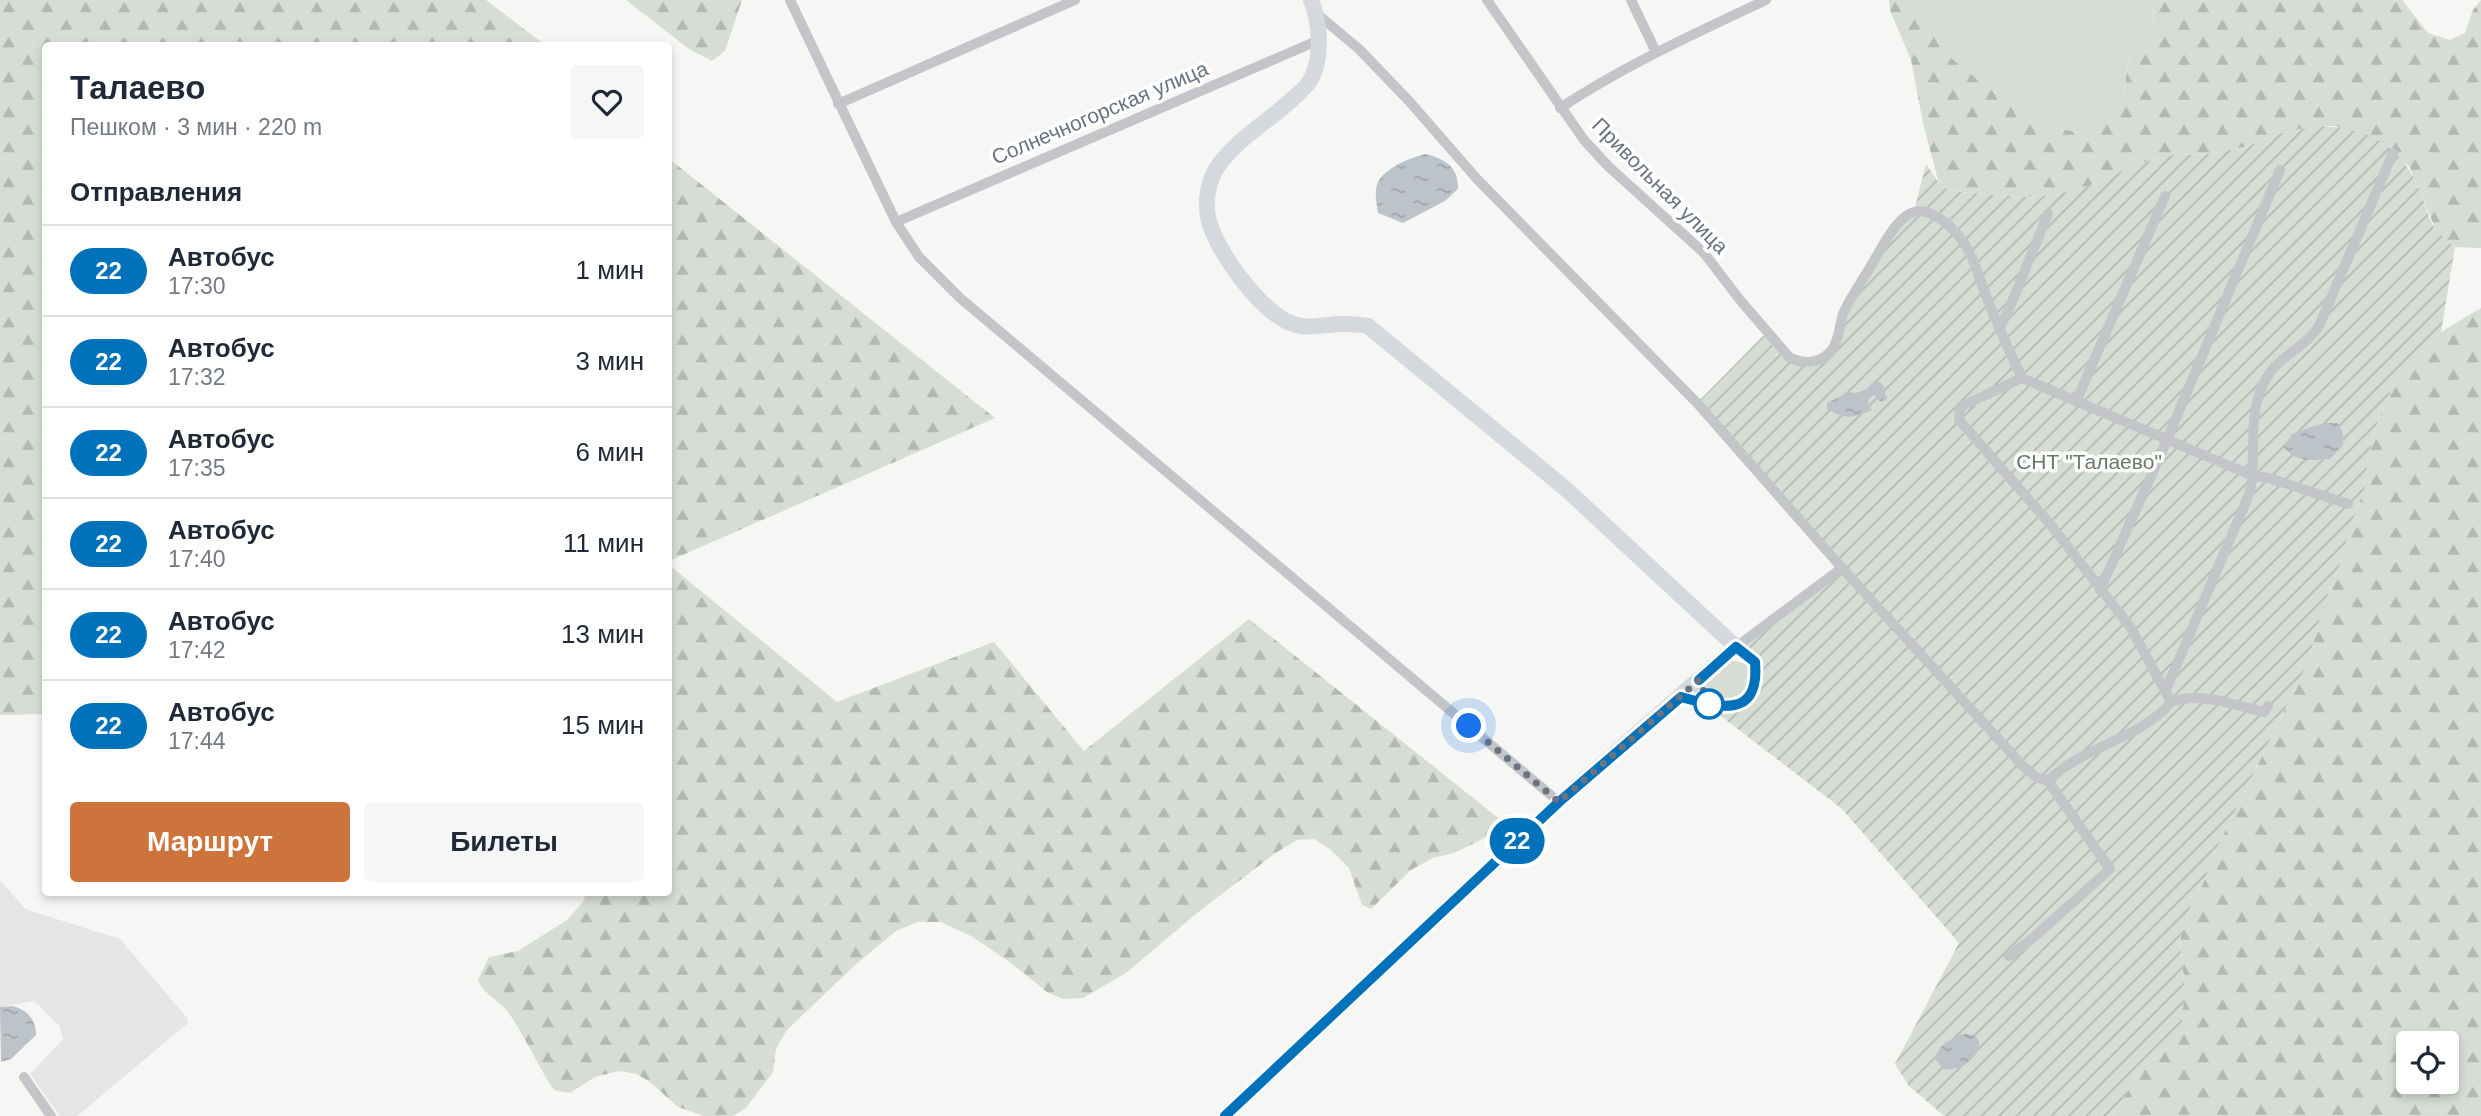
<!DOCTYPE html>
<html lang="ru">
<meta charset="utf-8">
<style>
:root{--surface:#fff;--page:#f6f6f7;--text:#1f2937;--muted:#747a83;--line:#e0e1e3;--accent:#cd743d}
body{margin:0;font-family:Arial,sans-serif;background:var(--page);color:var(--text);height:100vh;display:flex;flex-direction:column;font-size:26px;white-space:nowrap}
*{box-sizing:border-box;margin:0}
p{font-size:23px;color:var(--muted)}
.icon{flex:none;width:38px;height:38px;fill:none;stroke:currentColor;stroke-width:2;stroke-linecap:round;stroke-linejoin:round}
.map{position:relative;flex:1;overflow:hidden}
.drawer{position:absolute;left:42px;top:42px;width:630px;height:854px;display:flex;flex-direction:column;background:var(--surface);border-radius:7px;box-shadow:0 4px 10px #0003}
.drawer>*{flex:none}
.badge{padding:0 14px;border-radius:23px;font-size:24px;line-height:46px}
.buttons{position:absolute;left:2396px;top:1031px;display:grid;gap:14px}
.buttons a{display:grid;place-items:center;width:63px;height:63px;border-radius:7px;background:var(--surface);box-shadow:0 4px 10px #0003;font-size:35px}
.you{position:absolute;width:35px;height:35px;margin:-18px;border:5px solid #fff;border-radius:50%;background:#1a73e8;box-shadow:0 0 0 10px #1a73e833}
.map>.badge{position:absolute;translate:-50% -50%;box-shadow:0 0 0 4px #fff}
h2{padding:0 28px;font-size:26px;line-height:63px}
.round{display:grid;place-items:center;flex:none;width:74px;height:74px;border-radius:7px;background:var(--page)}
.overview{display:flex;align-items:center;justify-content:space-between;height:119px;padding:0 28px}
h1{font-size:33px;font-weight:800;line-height:52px}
.cta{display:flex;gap:14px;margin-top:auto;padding:14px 28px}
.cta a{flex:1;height:80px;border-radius:7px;background:var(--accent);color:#fff;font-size:28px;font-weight:800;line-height:80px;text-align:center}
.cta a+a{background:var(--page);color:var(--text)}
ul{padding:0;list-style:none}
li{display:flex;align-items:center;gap:21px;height:91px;padding:0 28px;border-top:2px solid var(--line)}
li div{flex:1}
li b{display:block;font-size:26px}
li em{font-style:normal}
li .badge{min-width:77px;font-weight:700;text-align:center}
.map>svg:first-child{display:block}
.built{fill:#e4e5e4}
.grass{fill:#d7ddd5}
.forest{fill:url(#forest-firs);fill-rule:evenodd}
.garden{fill:url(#garden-furrows)}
.water{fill:url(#water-ripples)}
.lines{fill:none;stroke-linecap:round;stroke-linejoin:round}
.street{stroke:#c3c5c8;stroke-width:10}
.secondary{stroke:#d5d8dc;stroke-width:16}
.line-casing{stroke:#fff;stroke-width:16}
.line{stroke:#0072bc;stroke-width:10}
.walk{stroke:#697381;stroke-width:7;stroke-dasharray:0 12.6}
.stop-dot{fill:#fff;stroke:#0072bc;stroke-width:3.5}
.labels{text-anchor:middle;stroke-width:7;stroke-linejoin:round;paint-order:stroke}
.street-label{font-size:21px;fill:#697381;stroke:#fff}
.park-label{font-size:21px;fill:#687967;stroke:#fff}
</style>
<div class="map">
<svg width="2481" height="1116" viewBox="0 0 2481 1116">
<defs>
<pattern id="forest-firs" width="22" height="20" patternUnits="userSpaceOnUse" patternTransform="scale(1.75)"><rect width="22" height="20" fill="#d7ddd5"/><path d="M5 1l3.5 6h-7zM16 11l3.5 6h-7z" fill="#b2b8b2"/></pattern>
<pattern id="garden-furrows" width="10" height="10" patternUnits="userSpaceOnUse" patternTransform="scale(1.75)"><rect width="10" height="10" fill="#d7ddd5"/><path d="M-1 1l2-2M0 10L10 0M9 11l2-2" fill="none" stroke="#b2b8b2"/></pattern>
<pattern id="water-ripples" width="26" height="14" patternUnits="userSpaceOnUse" patternTransform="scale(1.75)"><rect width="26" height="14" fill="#bdc4c9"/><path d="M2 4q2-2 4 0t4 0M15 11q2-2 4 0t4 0" fill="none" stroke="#9ea4a9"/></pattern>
</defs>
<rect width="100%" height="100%" fill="#f6f6f4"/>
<!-- built -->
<polygon class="built" points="0,880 25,909 120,939 188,1019 188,1023 77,1116 60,1116 30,1074 63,1039 59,1025 34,1001 0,1007"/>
<!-- grass -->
<g class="grass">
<polygon points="1932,0 2154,0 2153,32 2130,49 2123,101 2078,133 2040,123 1988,88 1941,50 1927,12"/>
<path d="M1731,660L1748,664C1755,679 1749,697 1732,701C1723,703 1711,698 1703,695L1699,690Z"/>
</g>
<!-- forest -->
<g class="forest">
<polygon points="0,0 486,0 545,45 46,46 45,714 0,715"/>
<polygon points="626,0 742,0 725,51 712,61 689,49"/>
<polygon points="1889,0 1932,0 1927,12 1941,50 1988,88 2040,123 2078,133 2123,101 2130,49 2153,32 2154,0 2402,0 2428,33 2450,40 2465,33 2473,10 2481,0 2481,248 2455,247 2438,235 2409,166 2336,126 2315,126 2282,133 2249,146 2209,154 2173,155 2133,165 2101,182 2055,195 2024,197 1949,191 1939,184 1923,123 1911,60 1890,10"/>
<polygon points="668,158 995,418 669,561"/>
<path d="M2481,308V1116H2113L2141,1068L2168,1048L2185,990L2180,940L2191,905L2203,884L2214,854L2308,662L2323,607L2341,562L2350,528L2365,487L2368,457L2378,420L2393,386L2417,357L2441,332ZM2408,1043H2446V1082H2408Z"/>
<path d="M669,565L837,702L994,642L1084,751L1249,619L1507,825L1475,843L1454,853L1433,858L1411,870L1371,909L1362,905L1349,868L1330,849L1314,839L1297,840L1277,852L1197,913L1126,973L1083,998L1063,999L1047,992L1011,963L971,936L941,922H918L896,931L856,964L787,1030L776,1049L773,1072L746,1108L733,1116H704L678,1107L651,1083L637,1074L619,1071L595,1077L570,1093L554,1090C537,1065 525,1036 508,1012C498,999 483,994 478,980L489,957L518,951L567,920L583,902L586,893L668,892Z"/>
</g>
<!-- garden -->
<path class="garden" d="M2315,126C2366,126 2403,145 2421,194C2431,221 2430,229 2455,247L2441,332L2417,357L2393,386L2378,420L2368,457L2365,487L2350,528L2341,562L2323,607L2308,662L2214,854L2203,884L2191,905L2180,940L2185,990L2181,1030L2168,1048L2141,1068L2113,1116H1944L1909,1086L1895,1064L1959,943L1842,809L1717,713L1757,681L1755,662L1736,647L1842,568L1697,403L1766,333L1799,362L1827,355L1843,315L1889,235L1914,211L1926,164L1939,183L1949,191L2024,197L2055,195L2101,182L2133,165L2173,155L2209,154L2249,146L2282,133Z"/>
<!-- water -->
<g class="water">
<path d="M1426,154C1445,159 1459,167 1458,189L1445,201L1403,223L1378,213C1377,205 1375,197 1376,189C1378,170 1409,158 1426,154Z"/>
<path d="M1876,379L1883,385L1887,399L1881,402L1874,395L1869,398L1868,403L1872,410C1853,418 1845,420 1827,409V403L1848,392L1856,393L1867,389Z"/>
<path d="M2329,423H2338L2343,433V445L2330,459C2314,460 2294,463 2284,447L2290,442L2291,435C2302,430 2317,424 2329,423Z"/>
<path d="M12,1006C27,1009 36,1020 36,1035L11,1059L1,1062L0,1007Z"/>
<path d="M1965,1034C1995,1034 1973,1073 1943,1069L1935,1059C1939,1043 1951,1039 1965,1034Z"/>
</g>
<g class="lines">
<!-- street -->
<g class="street">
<polyline points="790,0 896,222 919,257 960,298 1559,802"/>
<path d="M1487,0L1584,140L1608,166L1704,253L1740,300L1789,357C1802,364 1817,364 1828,354C1839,344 1839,327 1843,314C1850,297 1863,280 1872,264C1882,247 1891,228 1906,216C1927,200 1955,229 1966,246C1973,258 1978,272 1982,285C1994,317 2007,347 2022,378L1960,407L1959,420L2051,525L2131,628L2171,702C2143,738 2083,746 2048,781"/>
<polyline points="1631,0 1656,52"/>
<polyline points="1316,13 1359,49 1409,101 1477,179 1697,403 1842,568 2023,766 2036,777 2048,781 2110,869 2034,937 2009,956"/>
<polyline points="838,104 1075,0"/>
<path d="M1560,108C1625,65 1696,33 1766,0"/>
<polyline points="896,222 1319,40"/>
<polyline points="1999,328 2007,314 2048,214"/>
<polyline points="2022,378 2253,476 2269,478 2348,504"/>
<polyline points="2076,402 2165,196"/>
<polyline points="2100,590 2161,454 2280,170"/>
<polyline points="1736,647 1842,568"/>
<path d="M2166,690L2250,492C2258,452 2244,404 2272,370C2286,353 2307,345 2319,326L2393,153"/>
<path d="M2171,702C2201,691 2234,705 2264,712L2268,706"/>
<polyline points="24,1077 51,1116"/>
</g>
<!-- secondary -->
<path class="secondary" d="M1225,1116L1559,802L1736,647L1566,489L1368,326C1361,325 1353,324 1346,324C1329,323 1310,330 1293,324C1262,314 1214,249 1208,217C1205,201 1208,180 1218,166C1236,140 1266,123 1289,102C1297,95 1307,87 1311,79C1323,56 1320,23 1311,0"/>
</g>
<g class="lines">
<!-- line casing -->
<g class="line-casing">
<path id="line" d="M1225,1116L1559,802L1681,697C1720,708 1760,719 1755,662L1736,647L1699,680"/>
</g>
<!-- line -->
<use href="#line" class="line"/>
<!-- walk -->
<polyline class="walk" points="1469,726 1559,802 1699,680 1709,704"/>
</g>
<!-- markers -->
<circle class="stop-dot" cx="1709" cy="704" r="14"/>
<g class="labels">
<!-- street labels -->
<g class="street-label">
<text transform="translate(1100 113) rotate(-23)" y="7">Солнечногорская улица</text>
<text transform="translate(1660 186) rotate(45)" y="7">Привольная улица</text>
</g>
<!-- park labels -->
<g class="park-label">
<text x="2089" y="469">СНТ "Талаево"</text>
</g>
</g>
</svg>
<div class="buttons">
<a><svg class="icon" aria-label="locate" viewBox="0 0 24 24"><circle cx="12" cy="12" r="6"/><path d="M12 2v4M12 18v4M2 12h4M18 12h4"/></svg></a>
</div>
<div class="you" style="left:1469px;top:726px"></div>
<b class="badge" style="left:1517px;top:841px;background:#0072bc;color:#fff">22</b>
<section class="drawer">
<div class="overview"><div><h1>Талаево</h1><p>Пешком · 3 мин · 220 m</p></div><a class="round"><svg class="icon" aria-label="heart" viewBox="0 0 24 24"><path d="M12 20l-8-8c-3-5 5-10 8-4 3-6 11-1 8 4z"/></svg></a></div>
<h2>Отправления</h2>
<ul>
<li><span class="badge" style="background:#0072bc;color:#fff">22</span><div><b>Автобус</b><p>17:30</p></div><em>1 мин</em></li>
<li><span class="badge" style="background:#0072bc;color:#fff">22</span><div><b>Автобус</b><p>17:32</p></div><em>3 мин</em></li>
<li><span class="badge" style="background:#0072bc;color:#fff">22</span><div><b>Автобус</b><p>17:35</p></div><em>6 мин</em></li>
<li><span class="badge" style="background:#0072bc;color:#fff">22</span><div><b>Автобус</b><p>17:40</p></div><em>11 мин</em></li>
<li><span class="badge" style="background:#0072bc;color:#fff">22</span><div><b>Автобус</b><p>17:42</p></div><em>13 мин</em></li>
<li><span class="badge" style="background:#0072bc;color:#fff">22</span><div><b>Автобус</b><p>17:44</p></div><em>15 мин</em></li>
</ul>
<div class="cta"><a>Маршрут</a><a>Билеты</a></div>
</section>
</div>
